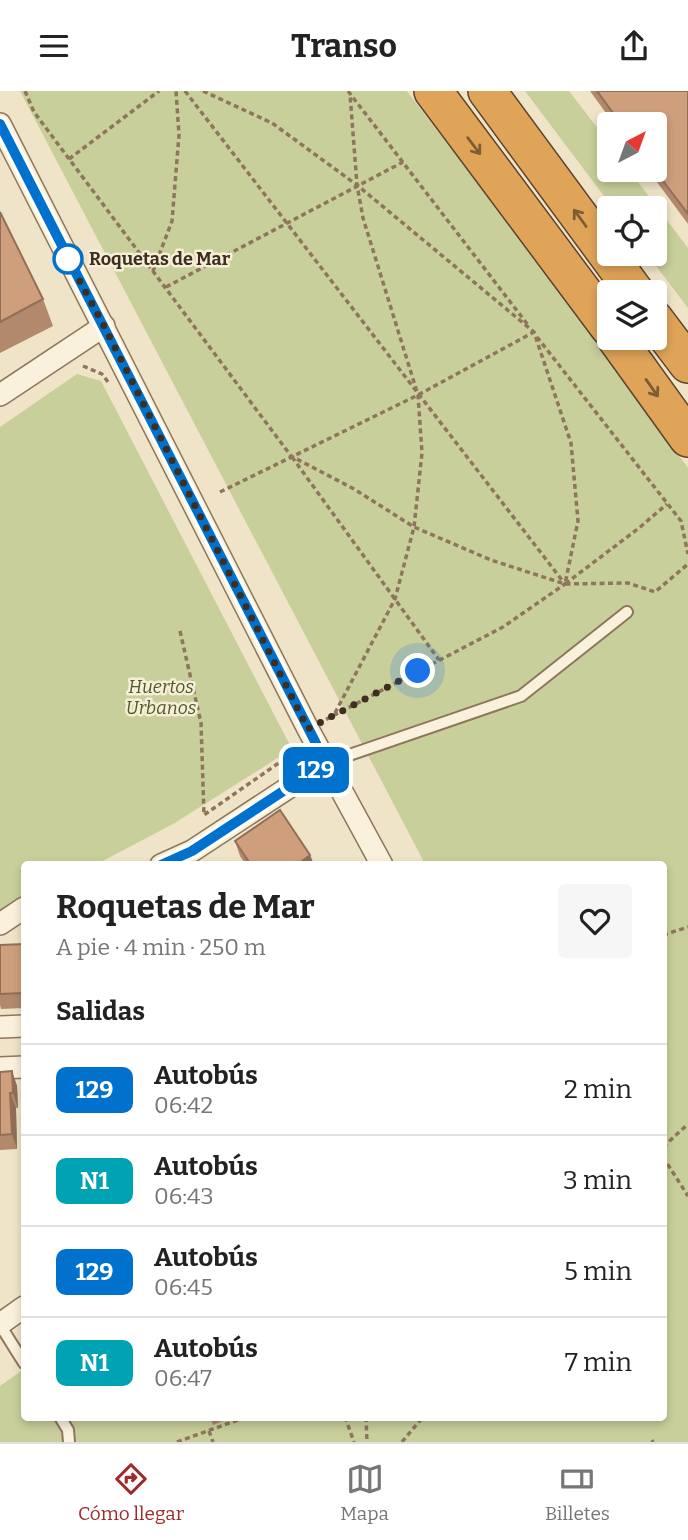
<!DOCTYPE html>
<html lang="es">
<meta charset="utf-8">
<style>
:root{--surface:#fff;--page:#f6f6f6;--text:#222;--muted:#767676;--line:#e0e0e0;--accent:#9e2a2b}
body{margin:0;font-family:Bitter,serif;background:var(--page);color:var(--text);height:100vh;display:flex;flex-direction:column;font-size:26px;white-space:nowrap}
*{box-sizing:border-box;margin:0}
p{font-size:23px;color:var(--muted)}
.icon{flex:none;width:38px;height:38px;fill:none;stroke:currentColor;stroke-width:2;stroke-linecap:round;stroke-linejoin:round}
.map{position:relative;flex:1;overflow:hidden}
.sheet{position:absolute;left:21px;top:770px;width:646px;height:560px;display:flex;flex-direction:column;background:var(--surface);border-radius:7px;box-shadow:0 4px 10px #0003}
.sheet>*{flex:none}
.badge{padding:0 14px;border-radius:10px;font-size:24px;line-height:46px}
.needle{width:46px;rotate:41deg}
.tools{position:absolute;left:597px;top:21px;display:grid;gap:14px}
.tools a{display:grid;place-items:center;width:70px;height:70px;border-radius:7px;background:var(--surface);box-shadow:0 4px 10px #0003;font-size:35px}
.you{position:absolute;width:35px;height:35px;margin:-18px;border:5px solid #fff;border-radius:50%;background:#1a73e8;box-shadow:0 0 0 10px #1a73e833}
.map>.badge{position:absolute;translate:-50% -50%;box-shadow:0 0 0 4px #fff}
h2{padding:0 35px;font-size:26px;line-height:63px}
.round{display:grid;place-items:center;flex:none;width:74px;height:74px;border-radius:7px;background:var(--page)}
.headline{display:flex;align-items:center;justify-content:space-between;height:119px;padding:0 35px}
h1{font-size:33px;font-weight:700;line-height:52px}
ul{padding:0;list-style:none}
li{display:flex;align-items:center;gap:21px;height:91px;padding:0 35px;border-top:2px solid var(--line)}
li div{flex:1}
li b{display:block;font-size:26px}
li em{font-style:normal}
li .badge{min-width:77px;font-weight:700;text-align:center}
header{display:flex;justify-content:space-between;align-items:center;height:91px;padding:0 35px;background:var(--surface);font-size:32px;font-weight:700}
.tabs{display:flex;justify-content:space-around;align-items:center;height:98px;border-top:2px solid var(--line);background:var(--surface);font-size:19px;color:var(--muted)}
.tabs a{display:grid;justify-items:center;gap:4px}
.tabs .on{color:var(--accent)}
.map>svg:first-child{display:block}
.green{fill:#c9cf9b}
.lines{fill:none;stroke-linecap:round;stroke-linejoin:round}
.service-casing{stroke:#8d765c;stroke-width:14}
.minor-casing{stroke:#8d765c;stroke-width:24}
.motorway-casing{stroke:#5b4430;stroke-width:40}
.path{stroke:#8d765c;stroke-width:3.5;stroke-dasharray:5 3.5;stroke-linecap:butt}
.service{stroke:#faf1dc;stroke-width:10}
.minor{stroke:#faf1dc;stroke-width:21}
.motorway{stroke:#e0a458;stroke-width:37}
.wall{fill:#b2896c}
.shaded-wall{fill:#916f58}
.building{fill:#cf9f7d;stroke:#916f58;stroke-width:2}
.oneway{stroke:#7e5d36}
.line-casing{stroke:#fff;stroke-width:16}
.line{stroke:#0072ce;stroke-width:10}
.walk{stroke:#3d2e20;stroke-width:7;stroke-dasharray:0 12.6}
.stop-dot{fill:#fff;stroke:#0072ce;stroke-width:3.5}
.labels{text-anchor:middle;stroke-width:5;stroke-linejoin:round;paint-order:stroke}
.stop-label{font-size:18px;font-weight:bold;fill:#3d2e20;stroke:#f7eed8;text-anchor:start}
.park-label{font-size:18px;font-style:italic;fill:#4d5a26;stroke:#f7eed8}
</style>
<header><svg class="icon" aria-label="menu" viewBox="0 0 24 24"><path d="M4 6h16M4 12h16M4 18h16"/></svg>Transo<svg class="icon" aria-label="share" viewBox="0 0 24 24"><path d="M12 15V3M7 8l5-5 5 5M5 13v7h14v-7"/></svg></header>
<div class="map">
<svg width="688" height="1351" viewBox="0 0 688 1351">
<rect width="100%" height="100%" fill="#f0e4c8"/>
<!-- green -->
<g class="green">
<polygon points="20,0 407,0 543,178 688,377 688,1351 0,1351 0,1295 24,1278 24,1326 663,1326 663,774 425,773"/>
<polygon points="525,0 569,0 609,52 609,79 629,79 688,157 688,217 647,163 654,163 654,117 613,117"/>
<polygon points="77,283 101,290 292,658 173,733 97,773 24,774 24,817 0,833 0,336"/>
</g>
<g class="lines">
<!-- service casing -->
<g class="service-casing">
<g id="service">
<polyline points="326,672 521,605 627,521"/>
<polyline points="0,1234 24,1272"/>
<polyline points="60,1326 68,1339 69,1351"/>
</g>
</g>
<!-- minor casing -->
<g class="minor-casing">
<g id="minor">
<polyline points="0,33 308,638 382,774"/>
<polyline points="0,304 104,235"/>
<polyline points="161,774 192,760 326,672"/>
<polyline points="0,833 24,817"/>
<polyline points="0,936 24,935"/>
<polyline points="0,977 24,976"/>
<polyline points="0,1233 24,1216"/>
</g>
</g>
<!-- motorway casing -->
<g class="motorway-casing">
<g id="motorway">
<polyline points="433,0 609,236"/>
<polyline points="487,0 635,201"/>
<polyline points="654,228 688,273"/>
<polyline points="616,247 688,347"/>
</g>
</g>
<!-- path -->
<g class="path">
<polyline points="25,0 34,21 291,365 354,398 414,436 491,469 565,493 628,492 655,501 688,473"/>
<polyline points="185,0 565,493 503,536 323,630"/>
<polyline points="203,0 272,32 357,94 534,241 571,352 578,430 565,493 639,437 667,413"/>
<polyline points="348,0 528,234"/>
<polyline points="69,68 159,0"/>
<polyline points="153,180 172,130 179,44 176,0"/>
<polyline points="166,196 403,71"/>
<polyline points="537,246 681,430 688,463"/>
<polyline points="83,275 102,283 108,291"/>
<polyline points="292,366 439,569"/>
<polyline points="220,401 418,304 534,241"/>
<polyline points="180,540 201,632 204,724 283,669 288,677"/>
<polyline points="335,622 395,508 414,436 422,362 418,304 363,127 357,94 350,3"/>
<polyline points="283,669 295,659 297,655"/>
<polyline points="663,844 688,836"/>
<polyline points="663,1056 688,1033"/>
<polyline points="663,1066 688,1105"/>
<polyline points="345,1326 354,1351"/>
<polyline points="366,1326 367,1351"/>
<polyline points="101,1327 103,1326"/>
<polyline points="209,1340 213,1351"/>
<polyline points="652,1349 653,1351"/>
<polyline points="177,1351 246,1326"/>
<polyline points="402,1351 423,1326"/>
</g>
<!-- service -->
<use href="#service" class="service"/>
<!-- minor -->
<use href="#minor" class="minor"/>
<!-- motorway -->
<use href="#motorway" class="motorway"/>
</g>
<!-- wall -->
<g class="wall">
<polygon points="590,0 688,0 688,133 648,79 654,79 654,33 614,33"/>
<polygon points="0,121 43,208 53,235 0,262"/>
<polygon points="235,750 310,764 314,774 246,774 240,765"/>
<polygon points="24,853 24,917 1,918 0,914 0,854"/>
<polygon points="12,980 17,995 18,1017 16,1017 17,1058 0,1059 0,981"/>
<polygon points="210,1326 232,1326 213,1334"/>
</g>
<!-- shaded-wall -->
<g class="shaded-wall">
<polygon points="310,764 314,774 297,774"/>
<polygon points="12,980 17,995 18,1017 13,1002"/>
<polygon points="10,1002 16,1017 17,1058 12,1043"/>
</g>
<!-- building -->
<g class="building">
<polygon points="597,0 688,0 688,123 654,78 654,33 621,33"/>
<polygon points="0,121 43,208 0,231"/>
<polygon points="280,719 310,764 297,774 251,774 235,750"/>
<polygon points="24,853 24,902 0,903 0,854"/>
<polygon points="12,980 13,1002 10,1002 12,1043 0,1044 0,981"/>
</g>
<!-- one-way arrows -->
<defs><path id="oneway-shaft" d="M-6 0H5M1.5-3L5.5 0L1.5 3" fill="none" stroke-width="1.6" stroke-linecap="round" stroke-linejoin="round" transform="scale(1.75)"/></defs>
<g class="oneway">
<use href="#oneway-shaft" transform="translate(474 55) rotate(53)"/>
<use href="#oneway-shaft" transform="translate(580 127) rotate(-126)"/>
<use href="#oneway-shaft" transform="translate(652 297) rotate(55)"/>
</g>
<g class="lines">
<!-- line casing -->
<g class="line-casing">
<polyline id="line" points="0,33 326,672 192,760 161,774"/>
</g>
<!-- line -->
<use href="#line" class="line"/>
<!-- walk -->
<polyline class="walk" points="68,168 104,235 308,638 418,580"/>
</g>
<!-- markers -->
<circle class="stop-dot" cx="68" cy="168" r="14"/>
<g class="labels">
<!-- stop labels -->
<g class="stop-label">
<text x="89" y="174">Roquetas de Mar</text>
</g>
<!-- park labels -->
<g class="park-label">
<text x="161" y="602">Huertos<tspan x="161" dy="21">Urbanos</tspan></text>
</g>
</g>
</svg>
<div class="tools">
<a><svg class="needle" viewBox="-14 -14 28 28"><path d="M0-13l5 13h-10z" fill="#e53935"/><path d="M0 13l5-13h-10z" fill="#767676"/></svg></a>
<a><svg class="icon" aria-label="locate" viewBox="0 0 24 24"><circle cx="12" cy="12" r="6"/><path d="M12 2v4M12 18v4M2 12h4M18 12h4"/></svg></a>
<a><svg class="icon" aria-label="layers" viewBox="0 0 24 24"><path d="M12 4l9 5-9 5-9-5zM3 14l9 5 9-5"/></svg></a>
</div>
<div class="you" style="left:418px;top:580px"></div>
<b class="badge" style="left:316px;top:679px;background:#0072ce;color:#fff">129</b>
<section class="sheet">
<div class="headline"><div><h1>Roquetas de Mar</h1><p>A pie · 4 min · 250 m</p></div><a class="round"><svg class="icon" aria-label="heart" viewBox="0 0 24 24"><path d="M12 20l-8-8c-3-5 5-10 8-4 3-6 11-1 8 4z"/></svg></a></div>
<h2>Salidas</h2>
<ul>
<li><span class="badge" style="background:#0072ce;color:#fff">129</span><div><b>Autobús</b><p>06:42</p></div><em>2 min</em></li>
<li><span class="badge" style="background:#00a3b4;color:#fff">N1</span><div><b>Autobús</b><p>06:43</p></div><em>3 min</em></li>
<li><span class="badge" style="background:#0072ce;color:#fff">129</span><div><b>Autobús</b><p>06:45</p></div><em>5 min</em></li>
<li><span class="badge" style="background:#00a3b4;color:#fff">N1</span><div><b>Autobús</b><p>06:47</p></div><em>7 min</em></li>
</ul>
</section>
</div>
<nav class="tabs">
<a class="on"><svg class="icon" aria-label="directions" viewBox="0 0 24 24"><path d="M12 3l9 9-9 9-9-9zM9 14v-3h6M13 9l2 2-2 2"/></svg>Cómo llegar</a>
<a><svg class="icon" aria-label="map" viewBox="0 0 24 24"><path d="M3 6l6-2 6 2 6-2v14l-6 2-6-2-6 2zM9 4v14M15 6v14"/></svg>Mapa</a>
<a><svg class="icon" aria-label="tickets" viewBox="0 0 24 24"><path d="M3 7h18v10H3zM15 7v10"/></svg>Billetes</a>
</nav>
